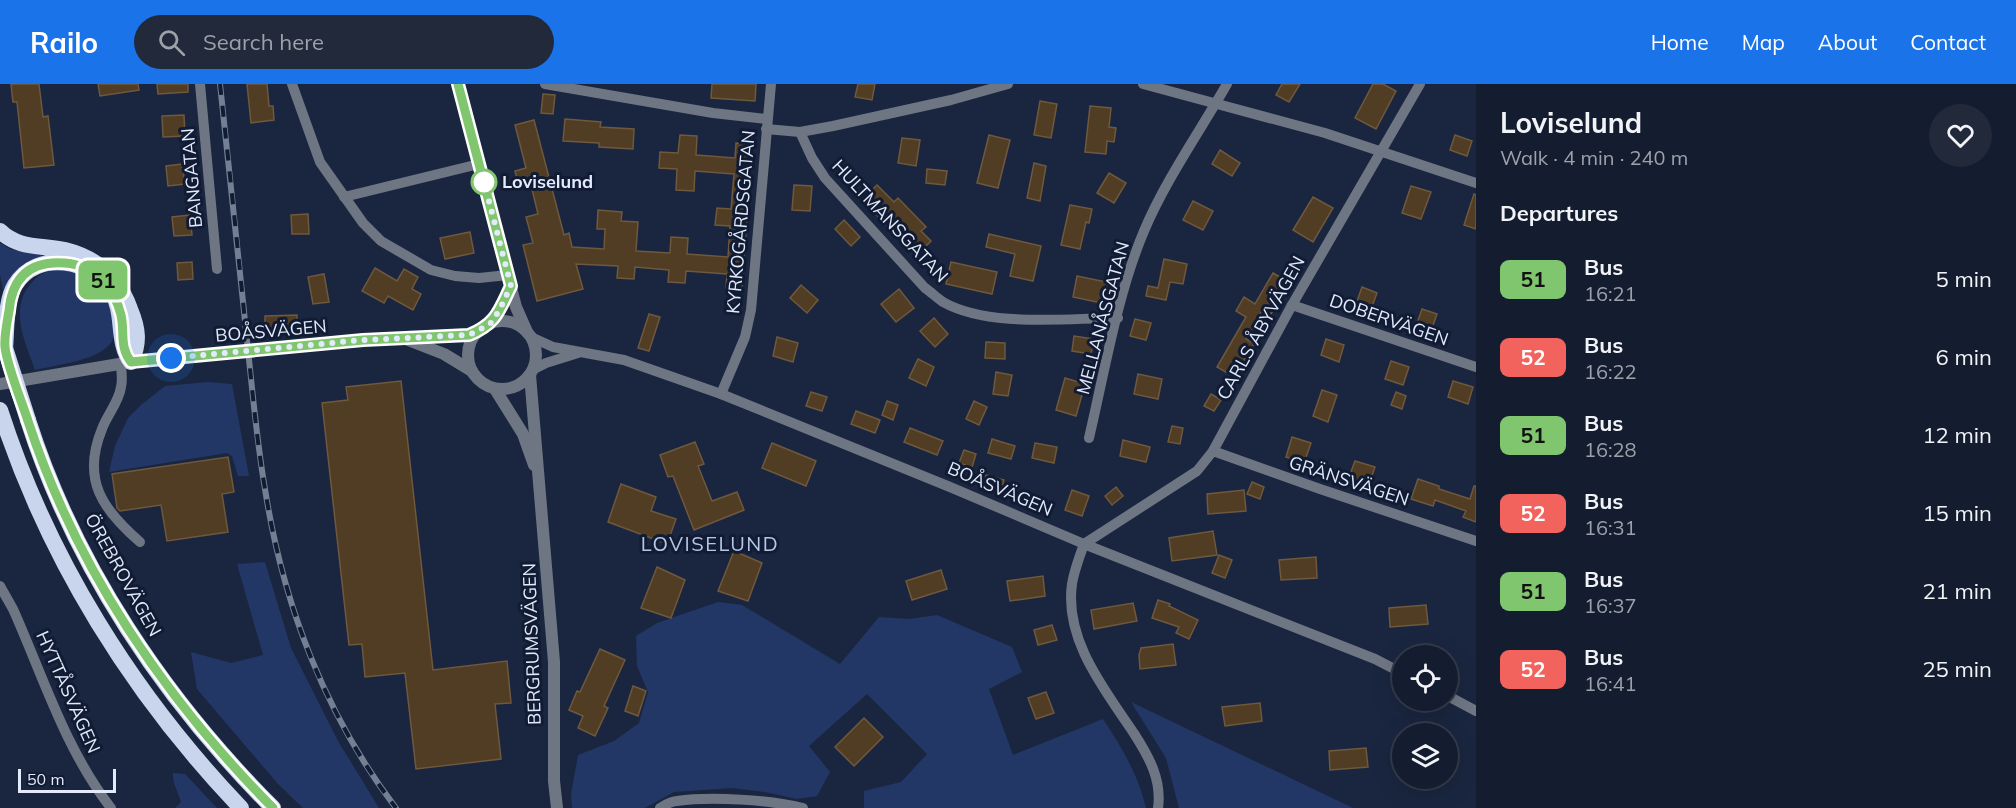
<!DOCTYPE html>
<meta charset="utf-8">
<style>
:root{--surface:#141c2f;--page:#21293b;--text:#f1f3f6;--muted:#9da1aa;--line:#333a4b;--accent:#1a73e8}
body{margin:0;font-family:Mulish,sans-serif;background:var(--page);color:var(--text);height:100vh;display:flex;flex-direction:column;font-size:22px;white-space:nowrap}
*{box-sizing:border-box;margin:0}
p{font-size:20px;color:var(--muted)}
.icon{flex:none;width:33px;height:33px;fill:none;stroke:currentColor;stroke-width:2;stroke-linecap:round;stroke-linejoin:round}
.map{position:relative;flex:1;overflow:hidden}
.side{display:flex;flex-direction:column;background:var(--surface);width:540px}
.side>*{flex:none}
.badge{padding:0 12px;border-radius:9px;font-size:21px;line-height:39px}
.tools{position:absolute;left:1392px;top:561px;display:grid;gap:12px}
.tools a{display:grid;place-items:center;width:66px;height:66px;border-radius:50%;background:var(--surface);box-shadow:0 6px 24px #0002,0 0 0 2px var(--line);font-size:30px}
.scale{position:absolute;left:18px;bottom:15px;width:98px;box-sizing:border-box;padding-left:6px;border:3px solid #e2eafb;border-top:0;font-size:16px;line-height:21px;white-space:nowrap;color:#e2eafb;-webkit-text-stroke:4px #111c34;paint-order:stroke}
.you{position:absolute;width:30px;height:30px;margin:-15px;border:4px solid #fff;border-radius:50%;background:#1a73e8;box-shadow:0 0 0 9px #1a73e833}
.map>.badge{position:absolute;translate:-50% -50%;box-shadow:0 0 0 3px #fff}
h2{padding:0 24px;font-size:22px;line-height:54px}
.round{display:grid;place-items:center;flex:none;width:63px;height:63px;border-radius:32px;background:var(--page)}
.headline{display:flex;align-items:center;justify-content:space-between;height:102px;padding:0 24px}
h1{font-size:28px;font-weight:700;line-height:45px}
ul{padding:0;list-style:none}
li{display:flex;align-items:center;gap:18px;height:78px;padding:0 24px}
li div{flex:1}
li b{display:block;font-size:22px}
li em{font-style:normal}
li .badge{min-width:66px;font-weight:700;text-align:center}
header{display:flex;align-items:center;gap:36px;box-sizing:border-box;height:84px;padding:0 30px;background:var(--accent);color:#fff}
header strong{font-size:28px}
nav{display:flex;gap:33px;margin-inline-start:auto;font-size:21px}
.search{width:420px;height:54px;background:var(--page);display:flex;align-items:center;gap:15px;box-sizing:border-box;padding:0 21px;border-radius:33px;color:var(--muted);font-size:22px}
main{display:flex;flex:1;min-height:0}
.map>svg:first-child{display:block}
.green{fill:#223766}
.building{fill:#513d23;stroke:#6e583e;stroke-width:1.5}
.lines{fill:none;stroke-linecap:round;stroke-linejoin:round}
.minor{stroke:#6f7683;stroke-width:10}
.tertiary{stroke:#6f7683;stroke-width:12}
.trunk{stroke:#c9d5ed;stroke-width:16}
.rail-casing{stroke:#757f94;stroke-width:6}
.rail{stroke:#111c34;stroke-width:4;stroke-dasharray:11;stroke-linecap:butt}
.trunk-bridge{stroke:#c9d5ed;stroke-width:16}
.line-casing{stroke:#fff;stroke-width:14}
.line{stroke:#80c66e;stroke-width:9}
.walk{stroke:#e2eafb;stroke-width:6;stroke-dasharray:0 10.8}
.stop-dot{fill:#fff;stroke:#80c66e;stroke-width:3}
.labels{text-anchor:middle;stroke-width:6;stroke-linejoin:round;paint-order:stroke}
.street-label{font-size:18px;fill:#e2eafb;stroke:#111c34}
.stop-label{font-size:18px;font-weight:bold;fill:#e2eafb;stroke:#111c34;text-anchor:start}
.neighbourhood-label{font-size:20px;letter-spacing:1.5px;fill:#b6c6e7;stroke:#111c34}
</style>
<header>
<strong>Railo</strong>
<div class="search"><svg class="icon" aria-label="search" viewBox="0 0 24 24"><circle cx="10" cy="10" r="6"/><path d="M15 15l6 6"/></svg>Search here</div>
<nav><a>Home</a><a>Map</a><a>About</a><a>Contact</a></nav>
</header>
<main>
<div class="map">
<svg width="1476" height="724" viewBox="0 0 1476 724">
<rect width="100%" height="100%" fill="#1a263f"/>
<!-- green -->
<g class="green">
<polygon points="0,159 10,165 47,172 4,212 0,191"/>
<path d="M60,185C77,188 99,195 107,212C111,220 111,231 112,240C113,248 116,255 109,261C95,277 55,281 35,286C26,260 10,228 28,203C37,191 46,186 60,185Z"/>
<polygon points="208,298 232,300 249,392 238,392 232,372 227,369 109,388 115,362 128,334 141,321 165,302"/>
<polygon points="265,478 291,564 338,657 379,724 303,724 278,700 197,605 191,568 231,579 263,571 237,480"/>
<path d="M718,518L742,521L840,580L879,533L909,535L937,531L1012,563L1022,588L989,605L1013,671L1103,635C1122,664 1138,690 1146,724H864V707L901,698L927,670L867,610L809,662L830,688L817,712L797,715L765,708L732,704L674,708L645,724H572L571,710L578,671L614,657L639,639L648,608L637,582L636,552L657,539Z"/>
<polygon points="1131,618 1353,724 1179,724 1166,674"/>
<path d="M173,689L185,690L217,724H175L181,718C178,708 172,698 173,689Z"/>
</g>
<!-- building -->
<g class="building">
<polygon points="11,0 39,0 43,33 48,32 54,81 24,84 17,18 13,18"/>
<polygon points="98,0 138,0 139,6 100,12"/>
<polygon points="157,0 188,0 188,8 158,10"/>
<polygon points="247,0 267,0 269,22 273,22 274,36 251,39"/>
<polygon points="712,0 756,0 755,17 711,14"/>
<polygon points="858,0 875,0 872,16 855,13"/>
<polygon points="1282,0 1300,0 1289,18 1276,11"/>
<polygon points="1373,0 1383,0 1396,7 1376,45 1355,34"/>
<polygon points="543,10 555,11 553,30 541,29"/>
<polygon points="1040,17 1057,20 1051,54 1034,51"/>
<polygon points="1090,22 1111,24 1109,43 1116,44 1114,58 1107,57 1106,70 1085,68"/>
<polygon points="184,31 185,52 163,53 162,32"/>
<polygon points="565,35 601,38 600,43 634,45 633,65 599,63 599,59 563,57"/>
<polygon points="534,36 564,151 569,149 572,163 604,165 605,145 597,145 598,126 622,128 621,137 638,138 636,167 670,169 671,153 688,154 687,170 728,173 730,142 715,141 717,124 731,125 734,90 695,87 694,107 676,106 677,85 659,84 660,68 678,69 680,51 697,52 696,71 735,74 736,59 752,60 742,205 726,204 727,190 686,187 685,199 668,198 669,186 635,183 634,195 617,194 618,182 576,180 583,205 537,217 523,161 533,159 526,133 538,130 531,101 519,104 515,87 526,84 515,41"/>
<polygon points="989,51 1010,56 998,104 977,99"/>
<polygon points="1455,51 1472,57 1467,72 1450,66"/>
<polygon points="902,54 920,56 916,82 898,79"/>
<polygon points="1220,66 1240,79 1232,92 1212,80"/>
<polygon points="1034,79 1046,82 1040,117 1027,114"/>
<polygon points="182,80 185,100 168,102 166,82"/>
<polygon points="927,85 947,87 945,101 926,99"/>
<polygon points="1109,89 1126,99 1114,119 1097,109"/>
<polygon points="794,101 812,102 810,127 792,126"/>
<polygon points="877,101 894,118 898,114 926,143 921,147 931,157 916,172 867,121 870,119 865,113"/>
<polygon points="1411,102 1431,108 1421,135 1402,129"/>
<polygon points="1474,110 1476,111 1476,145 1464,141"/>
<polygon points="1313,113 1333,124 1313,158 1293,146"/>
<polygon points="1193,117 1213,127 1203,146 1183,136"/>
<polygon points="1070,121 1092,125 1089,139 1086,138 1080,165 1061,161"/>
<polygon points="308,130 309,150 292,150 291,131"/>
<polygon points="190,131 192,151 174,152 172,133"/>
<polygon points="844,136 860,153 851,162 835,145"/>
<polygon points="470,148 474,169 445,175 440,154"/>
<polygon points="989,150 1041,162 1033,197 1010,192 1015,170 986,163"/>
<polygon points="1164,175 1187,180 1183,200 1170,198 1166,216 1146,212 1148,202 1158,204"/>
<polygon points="192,178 193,195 178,196 177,179"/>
<polygon points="951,178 997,188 992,210 946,200"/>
<polygon points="375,184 397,197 404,185 418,193 412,205 421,210 413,226 388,212 384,219 362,207"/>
<polygon points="1273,189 1290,199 1271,230 1263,225 1246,255 1254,260 1234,293 1217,283 1246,233 1236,227 1244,213 1255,220"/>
<polygon points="324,190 329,218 313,220 308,193"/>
<polygon points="1077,192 1116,200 1111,221 1073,213"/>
<polygon points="801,201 818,216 807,229 790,214"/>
<polygon points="1362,203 1377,209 1370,228 1355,223"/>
<polygon points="899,205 914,224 896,238 881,220"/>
<polygon points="1422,225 1437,230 1430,250 1415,245"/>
<polygon points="649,230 660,233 649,267 638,264"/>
<polygon points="297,231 297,242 265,243 265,232"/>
<polygon points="934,234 948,250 935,263 920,247"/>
<polygon points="1135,235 1151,239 1146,256 1130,252"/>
<polygon points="1074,252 1094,255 1091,270 1072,267"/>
<polygon points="777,253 798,259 793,278 773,272"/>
<polygon points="1326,255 1344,261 1339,278 1321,271"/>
<polygon points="986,258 1005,259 1005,275 985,274"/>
<polygon points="918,275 934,283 926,302 909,294"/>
<polygon points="1391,277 1409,283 1403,301 1385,295"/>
<polygon points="996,288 1012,291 1008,312 993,310"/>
<polygon points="1138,290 1162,295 1158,315 1134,310"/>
<polygon points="1065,294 1085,300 1076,332 1056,326"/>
<polygon points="401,297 433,586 507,577 511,619 495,620 501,675 416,685 405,589 365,593 362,560 349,561 322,319 348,316 346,303"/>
<polygon points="1453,297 1473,303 1468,320 1448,313"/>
<polygon points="1322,306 1337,311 1328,338 1313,332"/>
<polygon points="811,308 827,313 822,327 806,322"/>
<polygon points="1396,308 1406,312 1402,325 1391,321"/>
<polygon points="1211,310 1221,316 1214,327 1204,322"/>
<polygon points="887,317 898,321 893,336 882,331"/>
<polygon points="974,317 987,323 979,341 966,335"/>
<polygon points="856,327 880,336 875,349 851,340"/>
<polygon points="1172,342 1183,344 1180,360 1168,358"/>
<polygon points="910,344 943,357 937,371 904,358"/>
<polygon points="1292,353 1311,359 1304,379 1286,373"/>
<polygon points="992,355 1015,362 1011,375 988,369"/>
<polygon points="1123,356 1150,363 1146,378 1120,372"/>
<polygon points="695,358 704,380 698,382 712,417 737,408 744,426 694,446 673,392 668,393 660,371"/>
<polygon points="772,359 816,377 806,402 762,384"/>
<polygon points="1035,359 1057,363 1054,379 1032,374"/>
<polygon points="964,366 976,370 972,383 959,379"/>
<polygon points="228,373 234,408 222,410 228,448 167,457 161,421 120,427 117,424 112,390"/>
<polygon points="1355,377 1375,383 1369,400 1349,393"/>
<polygon points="986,391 1004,396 1001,408 982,402"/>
<polygon points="1418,395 1439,402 1439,405 1470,415 1474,402 1476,402 1476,438 1463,433 1466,427 1435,416 1433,422 1411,415"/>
<polygon points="1252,398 1264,403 1260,415 1247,410"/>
<polygon points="621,400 656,413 651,427 676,435 667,460 608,438"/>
<polygon points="1116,403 1123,412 1112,421 1105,412"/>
<polygon points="1072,406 1089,412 1082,432 1065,426"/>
<polygon points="1244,406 1246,427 1208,430 1207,410"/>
<polygon points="1213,447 1217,471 1172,477 1169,454"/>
<polygon points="734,467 762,479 748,517 718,507"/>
<polygon points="1219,471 1232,476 1225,494 1212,489"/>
<polygon points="1316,473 1317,494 1281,496 1279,476"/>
<polygon points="657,483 685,496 671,534 641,524"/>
<polygon points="941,486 947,505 912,516 906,497"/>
<polygon points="1043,492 1045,512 1010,517 1007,497"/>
<polygon points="1158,516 1170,520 1169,522 1198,536 1189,555 1176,549 1179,543 1152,534"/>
<polygon points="1133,519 1137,537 1094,545 1091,526"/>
<polygon points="1426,521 1428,540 1390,543 1389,524"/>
<polygon points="1052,541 1057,556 1038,561 1034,546"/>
<polygon points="1173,560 1176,581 1140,585 1139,571 1141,564"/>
<polygon points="600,565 625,576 604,622 608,624 595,652 578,644 583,632 569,626 577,607 580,608"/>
<polygon points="633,602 646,607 638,632 625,627"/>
<polygon points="1046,608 1054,629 1036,635 1028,614"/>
<polygon points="1260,619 1262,637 1225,642 1222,623"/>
<polygon points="864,634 883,653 854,682 835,663"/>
<polygon points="1366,664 1368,683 1330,686 1329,667"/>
</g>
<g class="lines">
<!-- minor -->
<g class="minor">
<polyline points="200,0 217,185"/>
<polyline points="292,0 320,78 363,139 381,157 431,186 455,192 479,194 508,191"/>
<polyline points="545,0 713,29 767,35"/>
<polyline points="1143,0 1325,49 1476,99"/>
<polyline points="766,45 800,48 833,42 951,16 1008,0"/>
<path d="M800,48L812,74L825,94L925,204C931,208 937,214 943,218C989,244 1066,234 1118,234"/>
<polyline points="344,113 479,80"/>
<polyline points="1292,221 1476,283"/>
<polyline points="531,253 553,263 624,276 721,310 950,403 1084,460 1375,575 1402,589"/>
<path d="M121,279C121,287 123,295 121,303C119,318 107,331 102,345C81,396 103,426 140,458"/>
<polyline points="534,285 546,279 578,269"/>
<polyline points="721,310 745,253 751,226 771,0"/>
<path d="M1089,354C1105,286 1117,211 1144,147C1165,97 1200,47 1227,0"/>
<polyline points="1213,367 1320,405 1476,457"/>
<path d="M0,502L13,525C43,592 65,665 111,724"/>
<polyline points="1448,612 1476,627"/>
<path d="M660,724C665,721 671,717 677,717C711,712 770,716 803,724"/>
<path d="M1158,724C1162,696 1149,673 1135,651C1106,607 1064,557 1072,500C1074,487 1079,474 1084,460L1197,387L1213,367L1292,221L1420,0"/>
</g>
<!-- tertiary -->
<g class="tertiary">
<polyline points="458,0 516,223 527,248"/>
<circle cx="502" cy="271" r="34"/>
<polyline points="490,240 499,227 511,202"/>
<polyline points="408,256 444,270 472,287"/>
<polyline points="530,291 554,578 554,697 557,724"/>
<polyline points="0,300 131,278 363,256 469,251 479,247"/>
<polyline points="495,305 523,350 534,381"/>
</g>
<!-- trunk -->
<g class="trunk">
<path d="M0,147C18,165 41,161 65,166C97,174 119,194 130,225C138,244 140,259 131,278C116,258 125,231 112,208C92,175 37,165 15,201C5,218 7,244 5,264"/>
<path d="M0,326C48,475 133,611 241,724"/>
<path d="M28,336C75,483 165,616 273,724"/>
</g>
<!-- rail casing -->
<g class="rail-casing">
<path id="rail" d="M220,0C229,82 238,165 246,248C252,300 256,353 265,405C283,520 325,631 396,724"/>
</g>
<!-- rail -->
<use href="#rail" class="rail"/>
<!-- trunk-bridge -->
<polyline class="trunk-bridge" points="5,264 28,336"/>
</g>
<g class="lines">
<!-- line casing -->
<g class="line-casing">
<path id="line" d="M273,724C165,615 76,484 28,337C22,318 7,282 5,263C4,252 7,239 9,227C12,193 30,176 65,179C80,180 95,188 105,199C112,207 118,219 121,231C125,249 119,262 131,278L363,256L469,251C496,240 499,227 511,202L458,0"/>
</g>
<!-- line -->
<use href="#line" class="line"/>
<!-- walk -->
<polyline class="walk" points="171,274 363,256 469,251 490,240 499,227 511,202 484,98"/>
</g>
<!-- markers -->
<circle class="stop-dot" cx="484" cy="98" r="12"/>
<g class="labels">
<!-- street labels -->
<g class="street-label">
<text transform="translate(192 94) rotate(-95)" y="6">BANGATAN</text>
<text transform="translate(890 137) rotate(47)" y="6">HULTMANSGATAN</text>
<text transform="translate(741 138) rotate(-85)" y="6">KYRKOGÅRDSGATAN</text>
<text transform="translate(1103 234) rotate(-75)" y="6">MELLANÅSGATAN</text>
<text transform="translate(1389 236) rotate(19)" y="6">DOBERVÄGEN</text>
<text transform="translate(1261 244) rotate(-61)" y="6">CARLS ÅBYVÄGEN</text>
<text transform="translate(271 247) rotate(-5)" y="6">BOÅSVÄGEN</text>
<text transform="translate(1349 397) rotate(18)" y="6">GRÄNSVÄGEN</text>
<text transform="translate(1000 405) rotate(23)" y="6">BOÅSVÄGEN</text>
<text transform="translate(123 491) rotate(61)" y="6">ÖREBROVÄGEN</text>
<text transform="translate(532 560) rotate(-92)" y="6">BERGRUMSVÄGEN</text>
<text transform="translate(68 608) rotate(66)" y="6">HYTTÅSVÄGEN</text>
</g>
<!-- stop labels -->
<g class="stop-label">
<text x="502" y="104">Loviselund</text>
</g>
<!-- neighbourhood labels -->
<g class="neighbourhood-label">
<text x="710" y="467">LOVISELUND</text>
</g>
</g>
</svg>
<div class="tools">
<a><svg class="icon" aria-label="locate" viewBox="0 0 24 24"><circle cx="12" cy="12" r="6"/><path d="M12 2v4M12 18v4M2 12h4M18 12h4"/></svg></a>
<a><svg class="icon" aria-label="layers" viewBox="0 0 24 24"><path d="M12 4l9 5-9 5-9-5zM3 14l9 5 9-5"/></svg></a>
</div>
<div class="scale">50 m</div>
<div class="you" style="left:171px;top:274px"></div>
<b class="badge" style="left:103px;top:196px;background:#80c66e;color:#111">51</b>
</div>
<section class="side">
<div class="headline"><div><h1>Loviselund</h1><p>Walk · 4 min · 240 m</p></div><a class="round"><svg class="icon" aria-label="heart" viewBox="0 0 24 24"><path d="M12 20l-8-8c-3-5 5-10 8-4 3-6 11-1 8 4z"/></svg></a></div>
<h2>Departures</h2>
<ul>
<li><span class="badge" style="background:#80c66e;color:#111">51</span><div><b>Bus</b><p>16:21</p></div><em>5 min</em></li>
<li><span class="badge" style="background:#f1635c;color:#fff">52</span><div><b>Bus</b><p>16:22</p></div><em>6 min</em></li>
<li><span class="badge" style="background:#80c66e;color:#111">51</span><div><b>Bus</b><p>16:28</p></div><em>12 min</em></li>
<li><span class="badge" style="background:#f1635c;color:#fff">52</span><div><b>Bus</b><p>16:31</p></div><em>15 min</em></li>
<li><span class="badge" style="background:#80c66e;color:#111">51</span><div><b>Bus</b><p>16:37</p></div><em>21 min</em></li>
<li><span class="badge" style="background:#f1635c;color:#fff">52</span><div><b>Bus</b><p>16:41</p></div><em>25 min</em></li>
</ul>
</section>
</main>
